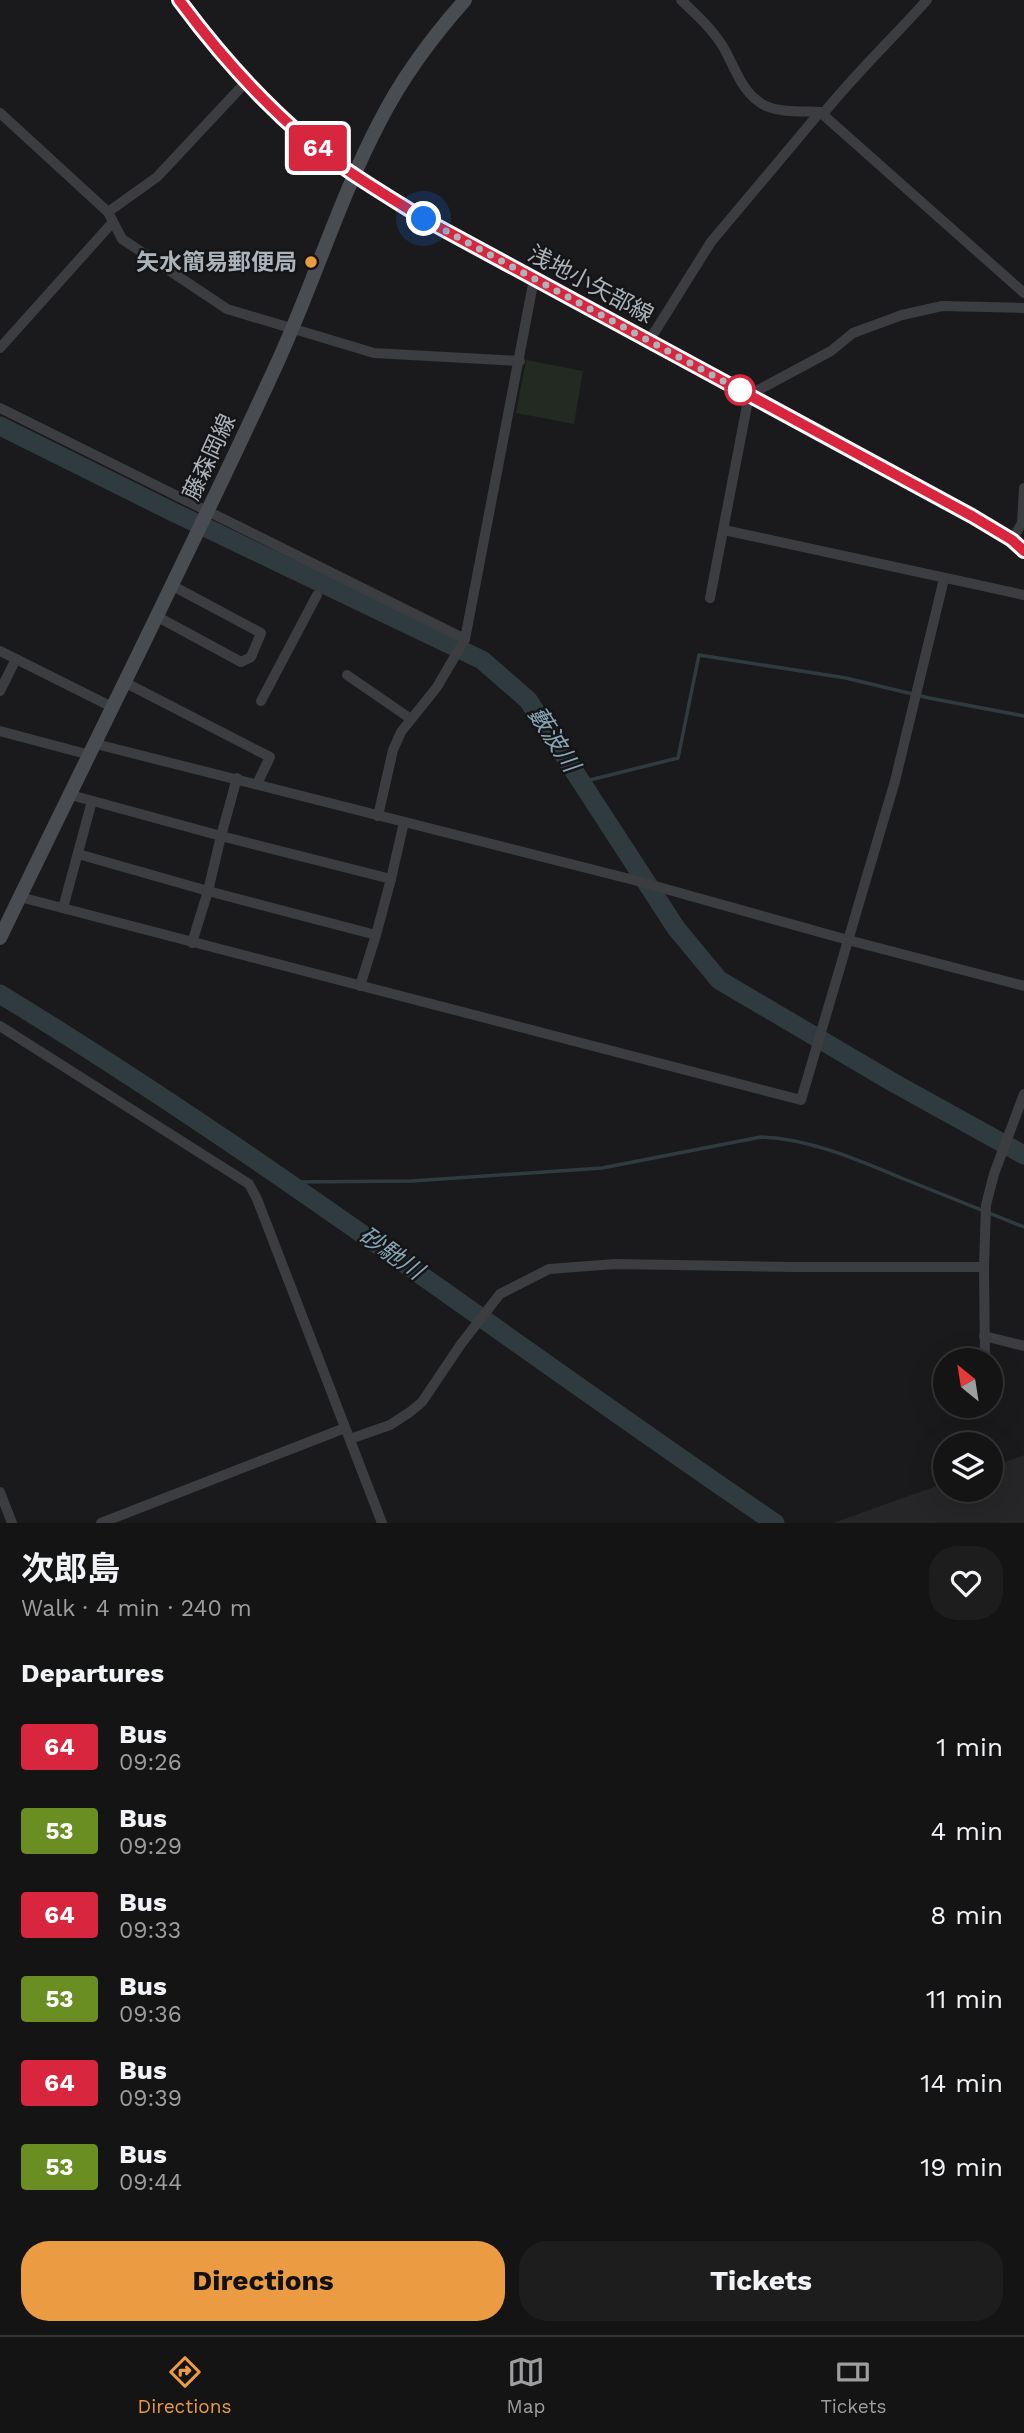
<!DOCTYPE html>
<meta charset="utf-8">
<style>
:root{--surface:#141415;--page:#1d1d1e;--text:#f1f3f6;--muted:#9d9ea0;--line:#333334;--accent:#eb9c43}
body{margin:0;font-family:"Work Sans","Noto Sans JP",sans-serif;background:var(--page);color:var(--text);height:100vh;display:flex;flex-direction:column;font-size:26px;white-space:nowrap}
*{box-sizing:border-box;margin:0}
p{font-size:23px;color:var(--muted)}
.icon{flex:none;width:38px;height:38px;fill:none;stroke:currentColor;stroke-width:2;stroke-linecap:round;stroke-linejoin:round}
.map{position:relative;height:1523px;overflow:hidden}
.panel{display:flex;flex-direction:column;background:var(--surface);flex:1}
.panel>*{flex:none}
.badge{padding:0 14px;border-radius:5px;font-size:24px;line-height:46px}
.needle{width:46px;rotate:330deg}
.buttons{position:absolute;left:933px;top:1348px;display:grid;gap:14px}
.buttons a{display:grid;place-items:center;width:70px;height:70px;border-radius:50%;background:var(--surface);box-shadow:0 7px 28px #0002,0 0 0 2px var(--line);font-size:35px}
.you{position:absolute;width:35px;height:35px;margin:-18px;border:5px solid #fff;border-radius:50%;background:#1a73e8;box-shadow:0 0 0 10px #1a73e833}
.map>.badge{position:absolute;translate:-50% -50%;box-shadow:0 0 0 4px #fff}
h2{padding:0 21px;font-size:26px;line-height:63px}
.round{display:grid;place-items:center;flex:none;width:74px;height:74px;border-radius:28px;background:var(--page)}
.head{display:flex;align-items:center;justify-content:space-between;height:119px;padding:0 21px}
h1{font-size:33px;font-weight:700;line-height:52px}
.primary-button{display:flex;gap:14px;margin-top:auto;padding:14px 21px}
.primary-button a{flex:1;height:80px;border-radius:28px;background:var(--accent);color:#111;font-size:28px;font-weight:700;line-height:80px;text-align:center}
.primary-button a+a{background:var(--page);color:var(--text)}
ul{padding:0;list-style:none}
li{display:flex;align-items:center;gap:21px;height:84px;padding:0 21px}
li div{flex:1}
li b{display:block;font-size:26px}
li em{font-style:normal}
li .badge{min-width:77px;font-weight:700;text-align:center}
.tabs{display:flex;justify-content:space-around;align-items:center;height:98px;border-top:2px solid var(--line);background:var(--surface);font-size:19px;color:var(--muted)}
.tabs a{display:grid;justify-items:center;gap:4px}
.tabs .selected{color:var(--accent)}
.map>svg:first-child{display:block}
.built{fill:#262629}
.green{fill:#222a22}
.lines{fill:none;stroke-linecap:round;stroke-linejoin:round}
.stream{stroke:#303b40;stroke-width:3.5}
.river{stroke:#303b40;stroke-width:19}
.street{stroke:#3b3d41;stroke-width:10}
.secondary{stroke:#494c51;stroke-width:14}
.line-casing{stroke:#fff;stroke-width:16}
.line{stroke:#d7263d;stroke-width:10}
.walk{stroke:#adb3bb;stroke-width:7;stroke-dasharray:0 12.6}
.poi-dot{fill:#eb9c43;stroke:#151517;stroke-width:2.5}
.stop-dot{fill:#fff;stroke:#d7263d;stroke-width:3.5}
.labels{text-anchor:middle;stroke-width:5;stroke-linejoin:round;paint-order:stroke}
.poi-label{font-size:23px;font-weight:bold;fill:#adb3bb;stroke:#151517;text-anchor:end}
.street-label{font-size:23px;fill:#adb3bb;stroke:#151517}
.water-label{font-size:24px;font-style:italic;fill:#86a5b4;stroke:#151517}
</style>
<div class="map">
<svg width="1024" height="1523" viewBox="0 0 1024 1523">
<rect width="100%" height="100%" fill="#1a1a1c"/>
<!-- built -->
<polygon class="built" points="1024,1455 1024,1523 833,1523 945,1483 945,1489 990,1489 991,1467"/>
<!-- green -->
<polygon class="green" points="526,360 583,371 574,424 516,413"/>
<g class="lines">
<!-- stream -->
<g class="stream">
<polyline points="582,782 678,758 699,655 846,678 929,698 1024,716"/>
<path d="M292,1182L412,1181L602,1168L761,1137C811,1139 858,1160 904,1179C944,1195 984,1211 1024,1227"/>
</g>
<!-- river -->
<g class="river">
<polyline points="0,426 171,511 482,660 528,700 676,928 719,980 894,1083 1024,1155"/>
<path d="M0,994C267,1157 516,1347 775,1523"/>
</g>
<!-- street -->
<g class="street">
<path d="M681,0C696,14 711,28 722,45C735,66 741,94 766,106C782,113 803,111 820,112L1024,293"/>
<polyline points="0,113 108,212 122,239 227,309 374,353 520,361"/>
<path d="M823,114C855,74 893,38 927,0"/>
<polyline points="108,212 157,177 246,82"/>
<polyline points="649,341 711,242 820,112"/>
<polyline points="0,348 112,223"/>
<polyline points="0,408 465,639"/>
<polyline points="724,530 1024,595"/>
<polyline points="1012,540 1022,523 1024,488"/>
<polyline points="710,598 749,395 831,351 853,333 902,315 942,306 1024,308"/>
<polyline points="158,617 241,662 251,657 261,633 173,586"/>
<polyline points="0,651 114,708"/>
<polyline points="347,675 411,719"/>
<polyline points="126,683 270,757 257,784"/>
<polyline points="0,691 16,659"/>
<polyline points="261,701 317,595"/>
<polyline points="0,731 90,755"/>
<polyline points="96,744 630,879 848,940 1024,986"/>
<polyline points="71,795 221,836 237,778"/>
<polyline points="378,816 393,750 401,732 437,687 465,639 534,279"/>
<polyline points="78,854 208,891 221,836 391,879 404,822"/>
<polyline points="20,897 801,1100 895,781 944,579"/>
<polyline points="63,908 92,801"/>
<polyline points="192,943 208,891 376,935 391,879"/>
<polyline points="360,986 376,935"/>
<polyline points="0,1026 249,1184 257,1199 382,1523"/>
<polyline points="984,1336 1024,1346"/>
<polyline points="985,1360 984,1267 986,1205 994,1174 1024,1094"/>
<polyline points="350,1439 390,1425 410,1412 422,1402 461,1344 500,1294 549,1269 615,1264 793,1267 984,1267"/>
<polyline points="0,1492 12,1523"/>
<polyline points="101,1523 345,1428"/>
</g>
<!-- secondary -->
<g class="secondary">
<path d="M179,0C228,67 287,130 356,176C378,191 401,205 424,219L972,516L1012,540L1024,551"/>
<path d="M0,938C91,749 186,561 274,370C312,289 338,201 380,121C402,78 433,36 465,0"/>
</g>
</g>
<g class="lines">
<!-- line casing -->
<g class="line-casing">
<path id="line" d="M179,0C216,50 257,97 305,138C341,169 383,193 424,219L972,516L1012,540L1024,551"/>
</g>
<!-- line -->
<use href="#line" class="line"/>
<!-- walk -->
<polyline class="walk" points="424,219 749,395 740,390"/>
</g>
<!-- markers -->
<circle class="poi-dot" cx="311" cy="262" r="7"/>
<circle class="stop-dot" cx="740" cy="390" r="14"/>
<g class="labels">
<!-- poi labels -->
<g class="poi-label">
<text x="297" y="270">矢水簡易郵便局</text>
</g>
<!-- street labels -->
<g class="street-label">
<text transform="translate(591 284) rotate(28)" y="8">浅地小矢部線</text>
<text transform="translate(209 457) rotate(-65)" y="8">藤森岡線</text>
</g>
<!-- water labels -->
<g class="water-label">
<text transform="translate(554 739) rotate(57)" y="8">藪波川</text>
<text transform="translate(391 1253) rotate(35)" y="8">砂馳川</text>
</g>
</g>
</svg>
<div class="buttons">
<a><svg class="needle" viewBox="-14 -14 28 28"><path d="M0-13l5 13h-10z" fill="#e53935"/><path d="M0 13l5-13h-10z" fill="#9d9ea0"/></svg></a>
<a><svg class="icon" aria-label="layers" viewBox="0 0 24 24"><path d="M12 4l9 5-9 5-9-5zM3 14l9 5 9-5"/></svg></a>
</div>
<div class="you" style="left:424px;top:219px"></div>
<b class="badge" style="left:318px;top:148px;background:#d7263d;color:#fff">64</b>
</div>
<section class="panel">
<div class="head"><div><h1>次郎島</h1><p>Walk · 4 min · 240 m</p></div><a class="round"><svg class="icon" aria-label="heart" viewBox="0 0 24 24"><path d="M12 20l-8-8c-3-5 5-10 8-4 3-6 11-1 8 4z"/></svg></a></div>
<h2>Departures</h2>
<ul>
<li><span class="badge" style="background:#d7263d;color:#fff">64</span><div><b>Bus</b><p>09:26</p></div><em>1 min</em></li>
<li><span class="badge" style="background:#6b8e23;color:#fff">53</span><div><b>Bus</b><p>09:29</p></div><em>4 min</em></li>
<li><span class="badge" style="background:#d7263d;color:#fff">64</span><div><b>Bus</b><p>09:33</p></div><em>8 min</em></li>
<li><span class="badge" style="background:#6b8e23;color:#fff">53</span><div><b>Bus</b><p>09:36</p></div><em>11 min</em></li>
<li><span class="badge" style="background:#d7263d;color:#fff">64</span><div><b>Bus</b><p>09:39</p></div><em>14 min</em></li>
<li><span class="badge" style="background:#6b8e23;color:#fff">53</span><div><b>Bus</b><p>09:44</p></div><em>19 min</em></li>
</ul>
<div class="primary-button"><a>Directions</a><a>Tickets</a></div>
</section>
<nav class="tabs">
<a class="selected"><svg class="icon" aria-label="directions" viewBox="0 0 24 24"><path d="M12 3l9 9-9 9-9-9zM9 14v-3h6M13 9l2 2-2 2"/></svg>Directions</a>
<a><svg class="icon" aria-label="map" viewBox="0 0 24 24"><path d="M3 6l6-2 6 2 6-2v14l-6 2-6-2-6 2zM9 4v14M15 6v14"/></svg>Map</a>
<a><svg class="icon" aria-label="tickets" viewBox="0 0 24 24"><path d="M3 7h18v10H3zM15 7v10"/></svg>Tickets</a>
</nav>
